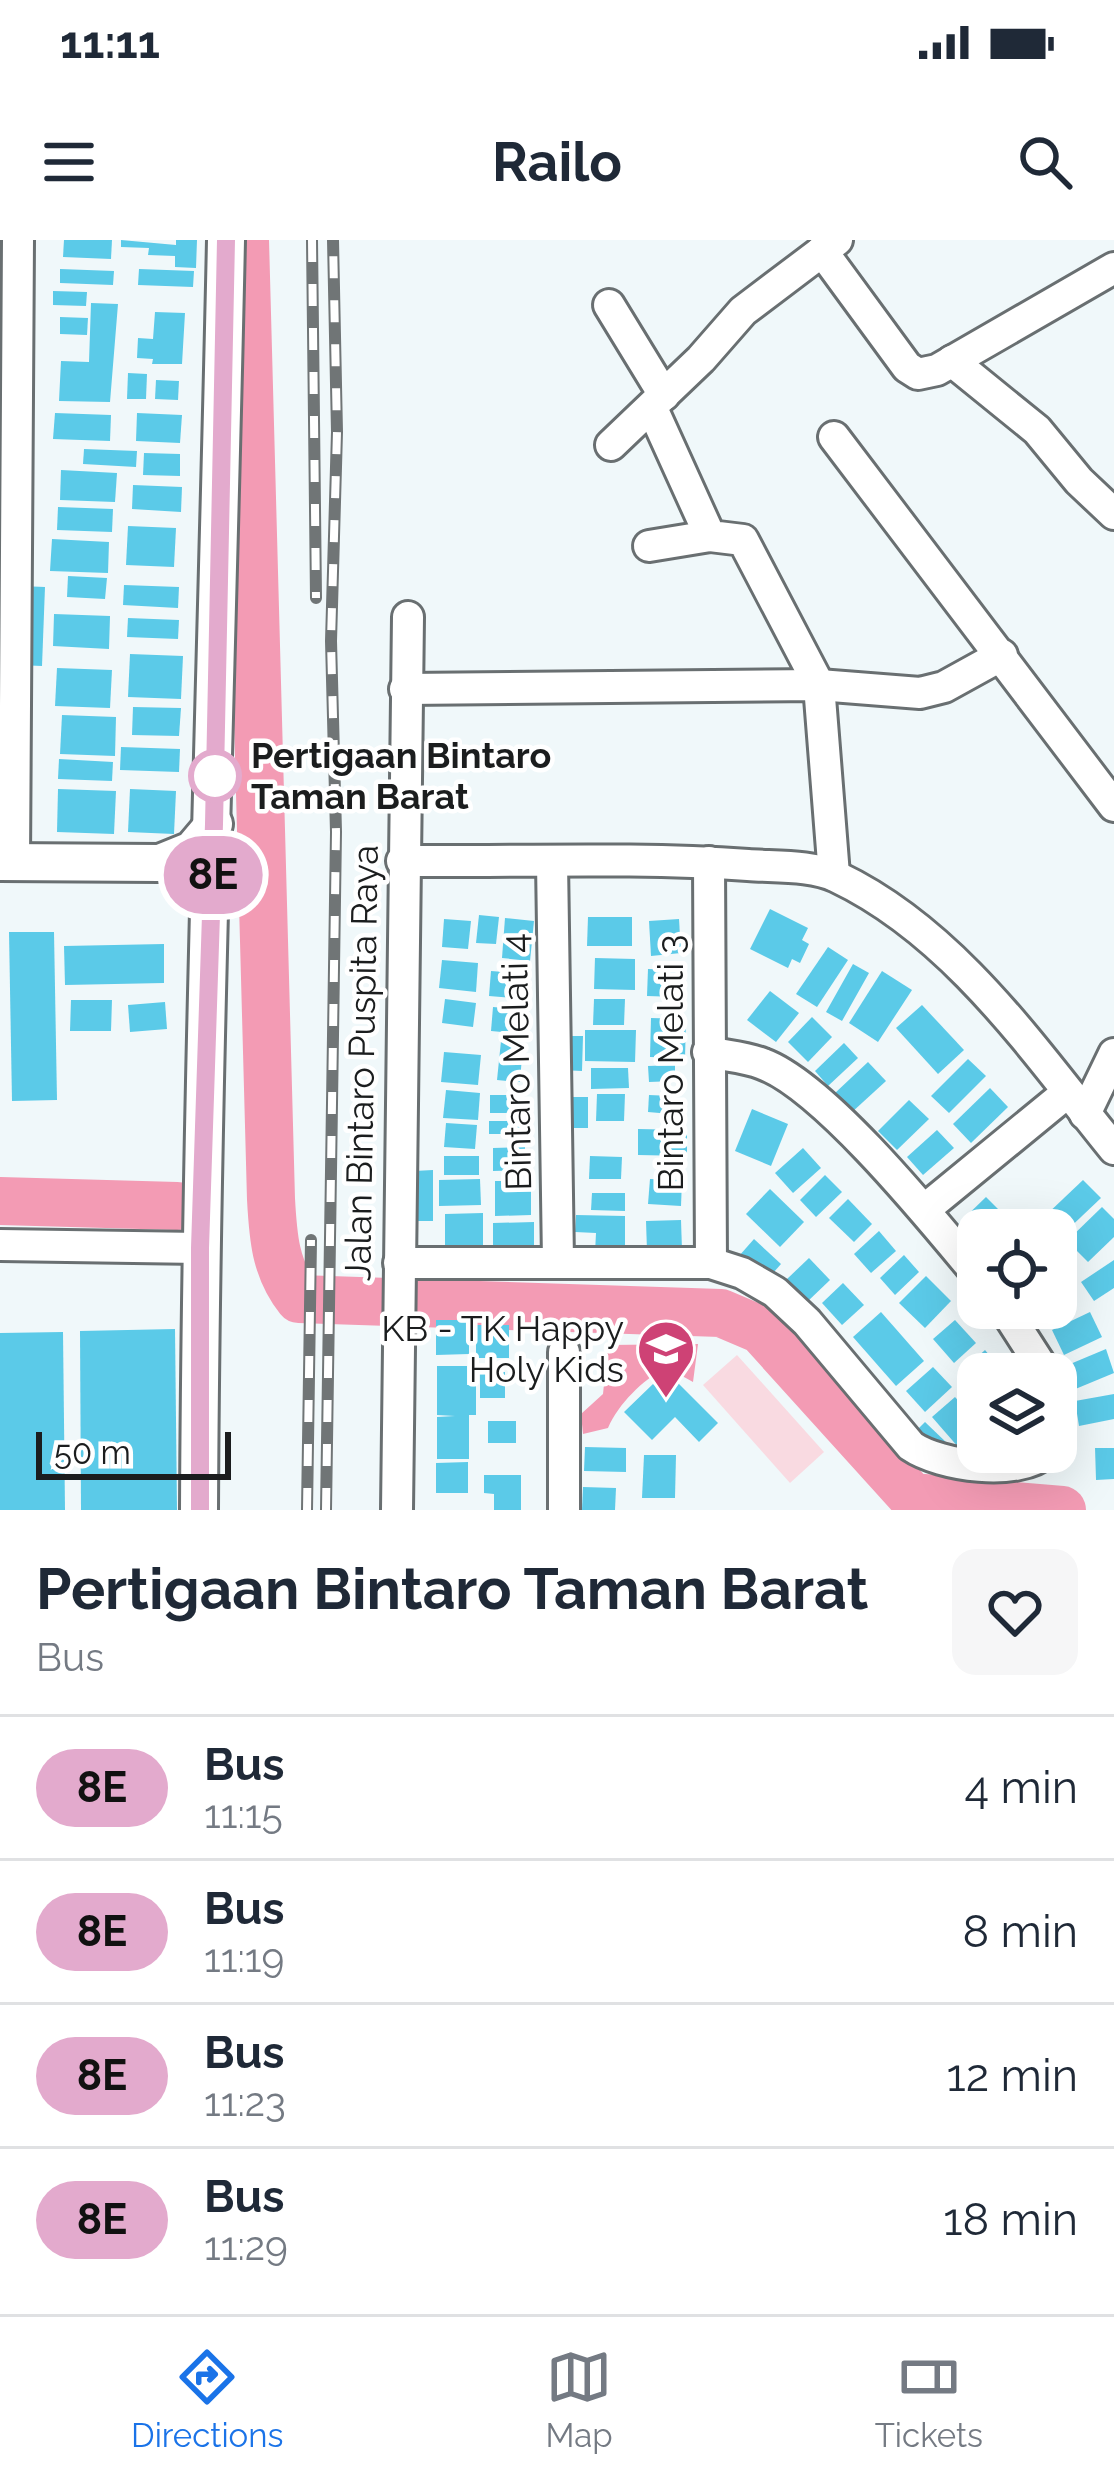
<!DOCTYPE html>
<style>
:root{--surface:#fff;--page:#f6f6f7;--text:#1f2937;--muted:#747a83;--line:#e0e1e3;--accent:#1a73e8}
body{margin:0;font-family:Raleway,sans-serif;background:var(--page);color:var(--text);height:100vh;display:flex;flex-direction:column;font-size:45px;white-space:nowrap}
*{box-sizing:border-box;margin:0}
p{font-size:39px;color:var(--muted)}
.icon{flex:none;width:66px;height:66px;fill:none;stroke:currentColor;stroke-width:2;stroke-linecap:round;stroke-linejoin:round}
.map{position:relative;height:1270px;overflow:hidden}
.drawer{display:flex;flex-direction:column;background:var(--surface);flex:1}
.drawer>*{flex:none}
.badge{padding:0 24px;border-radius:39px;font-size:42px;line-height:78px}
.buttons{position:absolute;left:957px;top:969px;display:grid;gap:24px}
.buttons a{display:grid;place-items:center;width:120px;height:120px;border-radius:24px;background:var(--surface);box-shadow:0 12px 48px #0002;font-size:60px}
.scale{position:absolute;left:36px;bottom:30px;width:195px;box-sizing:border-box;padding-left:12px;border:6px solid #1b1d1e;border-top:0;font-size:33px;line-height:42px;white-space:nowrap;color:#1b1d1e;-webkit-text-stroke:9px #fff;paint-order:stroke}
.map>.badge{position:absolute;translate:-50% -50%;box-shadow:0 0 0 6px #fff}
.round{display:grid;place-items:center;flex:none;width:126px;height:126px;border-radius:24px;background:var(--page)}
.summary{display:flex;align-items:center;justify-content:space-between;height:204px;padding:0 36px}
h1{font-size:57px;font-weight:700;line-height:90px}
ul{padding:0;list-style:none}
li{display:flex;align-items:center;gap:36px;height:144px;padding:0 36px;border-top:3px solid var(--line)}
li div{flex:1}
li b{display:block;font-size:45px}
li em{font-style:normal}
li .badge{min-width:132px;font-weight:700;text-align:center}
.status{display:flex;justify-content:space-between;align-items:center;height:84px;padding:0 60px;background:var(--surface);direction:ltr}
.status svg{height:33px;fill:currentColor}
header{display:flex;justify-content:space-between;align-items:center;height:156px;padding:0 36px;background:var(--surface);font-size:54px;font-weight:700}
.tab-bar{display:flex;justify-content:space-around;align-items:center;height:168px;border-top:3px solid var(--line);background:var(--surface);font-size:33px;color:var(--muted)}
.tab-bar a{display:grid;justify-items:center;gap:6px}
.tab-bar .active{color:var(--accent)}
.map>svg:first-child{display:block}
.green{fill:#f9dae1}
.water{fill:#f39bb4}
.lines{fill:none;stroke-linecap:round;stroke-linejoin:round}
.river{stroke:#f39bb4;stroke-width:48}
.building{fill:#5bcae8}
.minor-casing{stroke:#696f71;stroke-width:36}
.major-casing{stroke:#696f71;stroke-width:42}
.minor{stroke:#fff;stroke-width:30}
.major{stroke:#fff;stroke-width:36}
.rail-casing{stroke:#707576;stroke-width:12}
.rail{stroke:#fff;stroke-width:8;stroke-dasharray:22;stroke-linecap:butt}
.line-casing{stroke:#fff;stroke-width:27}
.line{stroke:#e3aacd;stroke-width:18}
.stop-dot{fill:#fff;stroke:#e3aacd;stroke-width:6}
.labels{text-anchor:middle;stroke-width:9;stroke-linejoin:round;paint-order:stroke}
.stop-label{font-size:36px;font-weight:bold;fill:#1b1d1e;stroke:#fff;text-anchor:start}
.street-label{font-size:36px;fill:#1b1d1e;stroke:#fff}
.poi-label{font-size:36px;fill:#1b1d1e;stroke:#fff;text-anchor:end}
</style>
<div class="status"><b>11:11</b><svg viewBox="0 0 49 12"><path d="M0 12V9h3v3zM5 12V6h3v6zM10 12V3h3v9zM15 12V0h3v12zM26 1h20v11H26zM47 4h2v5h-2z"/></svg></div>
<header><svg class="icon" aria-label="menu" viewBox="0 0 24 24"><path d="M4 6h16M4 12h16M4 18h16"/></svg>Railo<svg class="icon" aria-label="search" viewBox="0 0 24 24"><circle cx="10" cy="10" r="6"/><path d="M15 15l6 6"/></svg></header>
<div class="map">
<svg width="1114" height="1270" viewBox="0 0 1114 1270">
<rect width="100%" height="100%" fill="#f0f8fa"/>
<!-- green -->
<polygon class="green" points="737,1115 824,1212 790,1243 703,1145"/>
<!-- water -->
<path class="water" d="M698,1104L693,1142L666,1127C642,1141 619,1163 608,1188L583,1194L581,1174L603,1154L608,1105Z"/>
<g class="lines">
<!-- river -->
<g class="river">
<path d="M245,0L271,959C273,996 275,1029 299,1059L721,1073L761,1090L912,1257L1062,1270"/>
<polyline points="0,961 177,966"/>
</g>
</g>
<!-- building -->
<g class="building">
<polygon points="64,0 112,0 111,19 63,17"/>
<polygon points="121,0 176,5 176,0 197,0 196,28 175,27 175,16 148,15 149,8 121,7"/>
<polygon points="60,29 114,31 113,45 60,43"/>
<polygon points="139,29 194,31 193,47 138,45"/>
<polygon points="53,51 87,52 86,66 53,65"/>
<polygon points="91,63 118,64 110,162 59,161 61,121 89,122"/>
<polygon points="155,72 185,73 182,124 152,124 153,119 137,118 138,98 153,99"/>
<polygon points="60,77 88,78 87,95 60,94"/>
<polygon points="128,133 147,134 146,159 127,159"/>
<polygon points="156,140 179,141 178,160 155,159"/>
<polygon points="55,173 111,175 110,201 53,199"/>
<polygon points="137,173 182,175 180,203 136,201"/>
<polygon points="84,209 137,211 136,227 83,224"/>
<polygon points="144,213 180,214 180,236 143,235"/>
<polygon points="61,230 117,233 115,262 60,260"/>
<polygon points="133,245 182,247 181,272 132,269"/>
<polygon points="58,267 113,269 112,292 57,290"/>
<polygon points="128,286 176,288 174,327 126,325"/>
<polygon points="52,299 109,302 108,333 50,331"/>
<polygon points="68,336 107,338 105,359 67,357"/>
<polygon points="124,345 179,347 178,368 123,365"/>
<polygon points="21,346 45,347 42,426 18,425"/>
<polygon points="54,374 110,376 109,409 53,406"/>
<polygon points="128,378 179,380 178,399 127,397"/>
<polygon points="130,414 183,416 181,459 128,457"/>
<polygon points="57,428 112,430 110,468 55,466"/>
<polygon points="133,467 181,468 179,496 132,495"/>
<polygon points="62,475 116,477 115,516 60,514"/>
<polygon points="121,507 180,509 179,532 120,530"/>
<polygon points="59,519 113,522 112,541 58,539"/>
<polygon points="58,549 116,551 114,594 57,592"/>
<polygon points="130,549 176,551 174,594 128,592"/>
<polygon points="770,669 808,688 802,700 809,704 800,723 792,719 788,728 750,709"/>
<polygon points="479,675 499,677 496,704 476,703"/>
<polygon points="588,677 632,677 632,706 587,706"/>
<polygon points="505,678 534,681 530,721 502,718"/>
<polygon points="444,679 471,681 468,709 442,707"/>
<polygon points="679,679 681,713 651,716 649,681"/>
<polygon points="9,692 54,692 57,860 12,861"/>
<polygon points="164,704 164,743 65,745 64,706"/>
<polygon points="828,707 848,720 817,767 796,754"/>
<polygon points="595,718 635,719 635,750 594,749"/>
<polygon points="442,720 478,723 476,752 439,748"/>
<polygon points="853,724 869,733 842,781 826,772"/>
<polygon points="648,729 679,730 678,757 647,756"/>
<polygon points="491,731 529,734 527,759 489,756"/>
<polygon points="882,731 912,750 878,802 849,783"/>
<polygon points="770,751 799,773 776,802 747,780"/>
<polygon points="445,759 476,763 473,787 442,783"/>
<polygon points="594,759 625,759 624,785 593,785"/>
<polygon points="71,760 112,760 111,791 70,791"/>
<polygon points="165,762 167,789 130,792 128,765"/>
<polygon points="922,765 964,810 938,834 896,788"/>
<polygon points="493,767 527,770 524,794 491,791"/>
<polygon points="812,777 832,797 808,822 788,802"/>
<polygon points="651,778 686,779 685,818 650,817"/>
<polygon points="585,790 636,790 635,822 585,821"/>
<polygon points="563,796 583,796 582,831 561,830"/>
<polygon points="501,801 523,803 520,842 497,840"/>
<polygon points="844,803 858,818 828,846 815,831"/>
<polygon points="444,812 481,815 478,845 441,842"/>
<polygon points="968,819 986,836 949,873 931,856"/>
<polygon points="868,822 886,841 851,873 834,854"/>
<polygon points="675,825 675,841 649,842 648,826"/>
<polygon points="591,828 628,828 629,848 591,849"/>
<polygon points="990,848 1008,867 971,903 953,884"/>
<polygon points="446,850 480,853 478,880 443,878"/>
<polygon points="597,854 625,854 624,881 596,881"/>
<polygon points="490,855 520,855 521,873 490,873"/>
<polygon points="649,855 672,856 671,874 648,872"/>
<polygon points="568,857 588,857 588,888 567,888"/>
<polygon points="909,860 929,879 897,910 878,891"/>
<polygon points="752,869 788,884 771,926 735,911"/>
<rect x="489" y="881" width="33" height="13"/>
<polygon points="446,883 477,885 475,909 444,907"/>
<polygon points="638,889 687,890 687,916 638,915"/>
<polygon points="937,890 954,908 923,935 907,917"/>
<polygon points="525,907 525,930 493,931 493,908"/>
<polygon points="803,908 821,928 793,953 775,933"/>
<rect x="444" y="916" width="35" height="19"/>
<polygon points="590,916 622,917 621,939 589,939"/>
<polygon points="433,930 433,981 414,981 414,931"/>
<polygon points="825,935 842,952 816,977 800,960"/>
<polygon points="480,939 481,965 439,966 439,940"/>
<polygon points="650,939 682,940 681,966 648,964"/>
<polygon points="1083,940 1101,958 1062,995 1044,977"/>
<polygon points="495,941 531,941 531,975 495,976"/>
<polygon points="770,949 804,982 780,1007 746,974"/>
<polygon points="592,953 625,953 625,971 591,970"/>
<polygon points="986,957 1008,979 997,990 978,990 975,1012 953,989"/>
<polygon points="848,959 872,984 854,1002 829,978"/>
<polygon points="1102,967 1114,979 1114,997 1088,1022 1067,1001"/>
<polygon points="483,973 483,1006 445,1006 445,974"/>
<polygon points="576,975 625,976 625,1014 595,1013 596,993 575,992"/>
<polygon points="681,980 682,1010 647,1011 646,981"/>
<polygon points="534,982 534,1012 493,1013 493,983"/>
<polygon points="879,991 896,1011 871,1033 854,1014"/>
<polygon points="754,999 781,1024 766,1041 739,1016"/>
<polygon points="904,1015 919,1032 895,1055 880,1038"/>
<polygon points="809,1018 830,1040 807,1062 786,1040"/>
<polygon points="1114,1020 1114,1048 1094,1061 1081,1042"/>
<polygon points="926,1036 951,1061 925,1088 899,1063"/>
<polygon points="843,1043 864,1065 842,1085 822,1063"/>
<polygon points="1062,1044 1076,1061 1048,1085 1033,1068 1056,1068 1056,1049"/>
<polygon points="881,1072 924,1121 896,1146 853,1097"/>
<polygon points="1090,1072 1102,1097 1064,1115 1052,1090"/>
<polygon points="436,1080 469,1080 469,1114 436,1115"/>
<polygon points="955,1080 976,1103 954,1123 933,1099"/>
<rect x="476" y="1085" width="33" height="33"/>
<polygon points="175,1089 177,1270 81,1270 80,1091"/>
<polygon points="63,1092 65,1270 0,1270 0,1093"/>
<polygon points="1106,1109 1114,1133 1073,1150 1063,1127"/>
<polygon points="985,1110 1001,1129 995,1134 978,1134 978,1150 961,1132"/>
<polygon points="437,1126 467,1126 467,1145 476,1145 476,1175 469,1175 469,1219 437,1219 437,1177 455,1176 437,1175"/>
<polygon points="933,1127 952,1147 925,1172 906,1151"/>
<rect x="480" y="1132" width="25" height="26"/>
<polygon points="669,1134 718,1183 699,1202 675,1177 652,1200 624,1172 653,1144 657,1147"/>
<polygon points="1114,1154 1114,1179 1079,1186 1075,1161"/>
<polygon points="955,1157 978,1183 978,1191 959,1208 932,1177"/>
<rect x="488" y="1181" width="28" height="22"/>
<polygon points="925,1182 949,1205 936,1217 913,1194"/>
<polygon points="585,1207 626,1208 626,1232 584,1231"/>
<polygon points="1095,1208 1114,1208 1114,1239 1096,1240"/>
<polygon points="644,1215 676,1215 675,1258 642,1258"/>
<polygon points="468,1222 468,1253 436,1253 436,1223"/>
<polygon points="484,1235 521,1235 521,1270 494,1270 494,1254 484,1253"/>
<polygon points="583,1247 616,1248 615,1270 582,1270"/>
</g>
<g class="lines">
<!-- minor casing -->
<g class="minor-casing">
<g id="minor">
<polyline points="822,11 907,127 918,134 937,130 1114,28"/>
<polyline points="609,65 664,155"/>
<polyline points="952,121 1037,190 1079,241 1114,274"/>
<polyline points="656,177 710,296 743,300 819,445 834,635"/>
<polyline points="834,197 1114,566"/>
<polyline points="611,205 701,119 743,71 837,0"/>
<polyline points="649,306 710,296"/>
<polyline points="405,449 819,445 920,453 944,447 1002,415"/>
<path d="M402,621C517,622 633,617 748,625C775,627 813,625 837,637C955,693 1035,812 1114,909"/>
<polyline points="14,622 18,0"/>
<polyline points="552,622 558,1021"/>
<polyline points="709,622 711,1023"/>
<path d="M708,812C725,816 746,817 763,824C825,847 933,981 978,1035"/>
<polyline points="1085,874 1114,814"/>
<polyline points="924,970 1068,852"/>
<polyline points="0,1005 200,1008"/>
<path d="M399,1023H711L742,1033L775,1052L807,1082L911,1206C940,1226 1019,1237 1046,1212"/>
<polyline points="1004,1068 1040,1124 1041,1134"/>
<polyline points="564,1112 564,1270"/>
<polyline points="397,1270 408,377"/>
</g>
</g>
<!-- major casing -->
<g class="major-casing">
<g id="major">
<polyline points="0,622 160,623 192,610 214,584"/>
<path d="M199,1270C201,847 217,423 226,0"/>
</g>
</g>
<!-- minor -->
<use href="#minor" class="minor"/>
<!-- major -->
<use href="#major" class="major"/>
<!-- rail casing -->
<g class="rail-casing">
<g id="rail">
<polyline points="312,0 316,358"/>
<polyline points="307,1270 311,1000"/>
<polyline points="326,1270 336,592 331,401 337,192 333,0"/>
</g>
</g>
<!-- rail -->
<use href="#rail" class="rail"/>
</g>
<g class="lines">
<!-- line casing -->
<g class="line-casing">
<polyline id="line" points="200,1270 200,1008 214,584 226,0"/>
</g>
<!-- line -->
<use href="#line" class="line"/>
</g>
<!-- icons -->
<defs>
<g id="school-pin" transform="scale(3)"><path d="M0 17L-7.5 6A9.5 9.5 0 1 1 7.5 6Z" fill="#ce4275" stroke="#fff"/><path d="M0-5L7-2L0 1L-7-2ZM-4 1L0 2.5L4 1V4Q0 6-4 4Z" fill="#fff"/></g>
</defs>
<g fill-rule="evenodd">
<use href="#school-pin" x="666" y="1109"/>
</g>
<!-- markers -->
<circle class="stop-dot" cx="215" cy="536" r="24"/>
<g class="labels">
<!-- stop labels -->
<g class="stop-label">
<text x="251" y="528">Pertigaan Bintaro<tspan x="251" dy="41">Taman Barat</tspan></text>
</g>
<!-- street labels -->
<g class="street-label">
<text transform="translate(516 822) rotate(-91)" y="13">Bintaro Melati 4</text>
<text transform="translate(361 823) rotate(-89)" y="13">Jalan Bintaro Puspita Raya</text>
<text transform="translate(670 823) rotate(-90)" y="13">Bintaro Melati 3</text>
</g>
<!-- poi labels -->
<g class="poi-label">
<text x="624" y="1101">KB - TK Happy<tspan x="624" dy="41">Holy Kids</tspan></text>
</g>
</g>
</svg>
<div class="buttons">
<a><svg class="icon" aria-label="locate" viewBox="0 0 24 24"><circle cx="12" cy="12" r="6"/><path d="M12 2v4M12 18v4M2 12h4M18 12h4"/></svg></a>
<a><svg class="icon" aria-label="layers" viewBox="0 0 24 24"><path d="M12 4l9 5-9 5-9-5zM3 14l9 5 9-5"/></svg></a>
</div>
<div class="scale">50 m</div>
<b class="badge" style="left:213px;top:635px;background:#e3aacd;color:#111">8E</b>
</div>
<section class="drawer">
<div class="summary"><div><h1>Pertigaan Bintaro Taman Barat</h1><p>Bus</p></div><a class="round"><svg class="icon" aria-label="heart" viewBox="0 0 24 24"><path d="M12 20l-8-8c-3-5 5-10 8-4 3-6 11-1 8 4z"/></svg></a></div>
<ul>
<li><span class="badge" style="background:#e3aacd;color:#111">8E</span><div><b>Bus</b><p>11:15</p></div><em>4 min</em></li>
<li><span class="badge" style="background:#e3aacd;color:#111">8E</span><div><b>Bus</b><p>11:19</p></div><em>8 min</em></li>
<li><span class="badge" style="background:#e3aacd;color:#111">8E</span><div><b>Bus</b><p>11:23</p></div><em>12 min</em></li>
<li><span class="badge" style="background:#e3aacd;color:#111">8E</span><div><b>Bus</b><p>11:29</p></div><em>18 min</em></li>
</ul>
</section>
<nav class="tab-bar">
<a class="active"><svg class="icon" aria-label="directions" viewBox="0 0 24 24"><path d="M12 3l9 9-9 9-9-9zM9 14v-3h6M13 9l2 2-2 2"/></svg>Directions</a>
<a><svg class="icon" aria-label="map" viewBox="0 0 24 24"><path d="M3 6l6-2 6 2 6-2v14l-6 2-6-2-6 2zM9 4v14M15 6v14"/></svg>Map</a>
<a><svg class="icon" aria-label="tickets" viewBox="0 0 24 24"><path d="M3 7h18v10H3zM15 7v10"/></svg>Tickets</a>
</nav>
